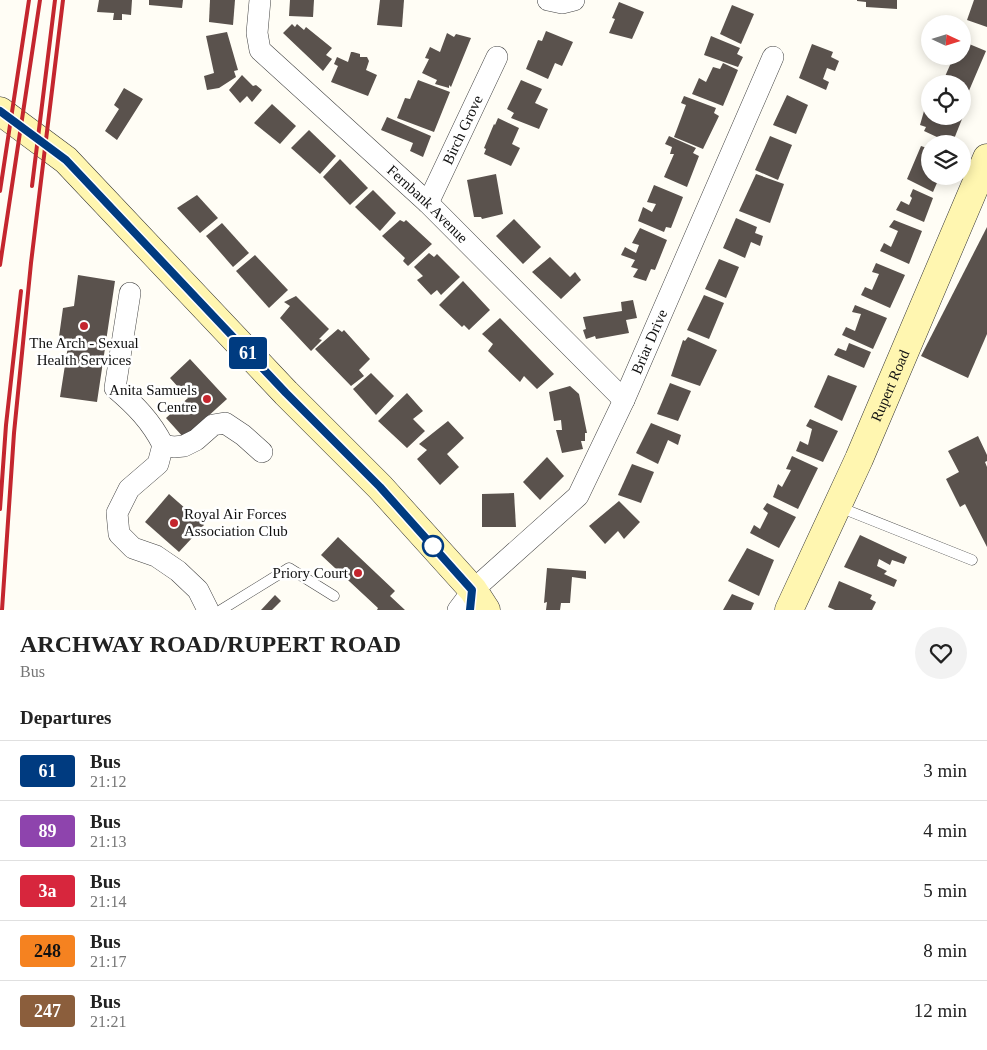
<!DOCTYPE html>
<style>
:root{--surface:#fff;--page:#f2f2f2;--text:#222;--muted:#767676;--line:#e0e0e0}
body{margin:0;font-family:Georgia,serif;background:var(--page);color:var(--text);height:100vh;display:flex;flex-direction:column;font-size:19px;white-space:nowrap}
*{box-sizing:border-box;margin:0}
p{font-size:16px;color:var(--muted)}
.icon{flex:none;width:28px;height:28px;fill:none;stroke:currentColor;stroke-width:2;stroke-linecap:round;stroke-linejoin:round}
.map{position:relative;height:610px;overflow:hidden}
.drawer{display:flex;flex-direction:column;background:var(--surface);flex:1}
.drawer>*{flex:none}
.badge{padding:0 10px;border-radius:4px;font-size:18px;line-height:32px}
.needle{width:32px;rotate:94deg}
.controls{position:absolute;left:921px;top:15px;display:grid;gap:10px}
.controls a{display:grid;place-items:center;width:50px;height:50px;border-radius:50%;background:var(--surface);box-shadow:0 2px 12px #0003;font-size:25px}
.map>.badge{position:absolute;translate:-50% -50%;box-shadow:0 0 0 2px #fff}
h2{padding:0 20px;font-size:19px;line-height:45px}
.round{display:grid;place-items:center;flex:none;width:52px;height:52px;border-radius:26px;background:var(--page)}
.headline{display:flex;align-items:center;justify-content:space-between;height:85px;padding:0 20px}
h1{font-size:24px;font-weight:700;line-height:38px}
ul{padding:0;list-style:none}
li{display:flex;align-items:center;gap:15px;height:60px;padding:0 20px;border-top:1px solid var(--line)}
li div{flex:1}
li b{display:block;font-size:19px}
li em{font-style:normal}
li .badge{min-width:55px;font-weight:700;text-align:center}
.map>svg:first-child{display:block}
.building{fill:#5a524d}
.lines{fill:none;stroke-linecap:round;stroke-linejoin:round}
.lane-casing{stroke:#444;stroke-width:11}
.street-casing{stroke:#444;stroke-width:22}
.secondary-casing{stroke:#333;stroke-width:29}
.lane{stroke:#fff;stroke-width:10}
.street{stroke:#fff;stroke-width:21}
.secondary{stroke:#fff6b0;stroke-width:28}
.rail{stroke:#c4262e;stroke-width:4}
.line-casing{stroke:#fff;stroke-width:11}
.line{stroke:#003b80;stroke-width:8}
.poi-dot{fill:#c4262e;stroke:#fff;stroke-width:2}
.stop-dot{fill:#fff;stroke:#003b80;stroke-width:2.5}
.labels{text-anchor:middle;stroke-width:5;stroke-linejoin:round;paint-order:stroke}
.street-label{font-size:15px;fill:#111;stroke:#fff}
.poi-label{font-size:15px;fill:#111;stroke:#fff;text-anchor:end}
</style>
<div class="map">
<svg width="987" height="610" viewBox="0 0 987 610">
<rect width="100%" height="100%" fill="#fffdf5"/>
<!-- building -->
<g class="building">
<polygon points="99,0 132,0 131,15 122,14 122,20 113,20 114,13 97,12"/>
<polygon points="149,0 183,0 182,8 149,5"/>
<polygon points="210,0 235,0 233,25 209,22"/>
<polygon points="290,0 314,0 313,17 289,16"/>
<polygon points="380,0 404,0 402,27 377,25"/>
<polygon points="857,0 897,0 897,9 866,7 866,2 857,1"/>
<polygon points="974,0 987,0 987,27 967,20"/>
<polygon points="619,2 644,12 632,39 609,33 615,19 612,18"/>
<polygon points="732,5 754,14 741,44 720,34"/>
<polygon points="292,24 295,27 297,24 304,30 306,27 332,48 326,55 332,59 323,71 283,33"/>
<polygon points="546,31 573,42 562,66 555,63 548,79 526,69 538,40 542,41"/>
<polygon points="227,32 238,70 234,71 236,77 219,88 207,90 204,76 214,73 206,36"/>
<polygon points="447,33 454,37 456,34 471,38 451,87 449,85 449,88 435,84 437,80 422,73 429,59 425,58 430,47 440,52"/>
<polygon points="711,36 740,48 737,54 743,57 738,67 704,55"/>
<polygon points="962,41 986,51 968,93 962,90 962,84 948,84 943,81 954,56 962,56"/>
<polygon points="812,44 833,52 831,57 839,61 835,71 827,68 823,79 829,82 826,90 799,78"/>
<polygon points="351,52 353,52 360,54 360,57 367,57 369,61 366,70 377,75 368,96 331,82 338,66 334,64 337,57 348,62"/>
<polygon points="723,63 738,70 723,106 692,94 699,78 706,82 713,67 720,69"/>
<polygon points="242,75 253,86 256,85 262,90 252,102 247,96 240,103 229,90"/>
<polygon points="418,80 450,92 434,132 397,118 405,98 410,99"/>
<polygon points="521,80 542,89 535,103 548,109 539,129 511,118 514,113 507,109"/>
<polygon points="124,88 143,99 117,140 105,131 119,109 114,105"/>
<polygon points="787,95 808,105 796,134 773,125"/>
<polygon points="684,96 716,108 714,113 719,116 703,149 674,137 686,105 681,103"/>
<polygon points="272,104 296,126 280,144 254,123"/>
<polygon points="962,107 966,109 952,144 924,131 926,127 920,125 924,111 930,114 930,116 962,116"/>
<polygon points="387,117 431,136 423,157 410,151 413,143 381,130"/>
<polygon points="498,118 519,128 512,144 520,148 511,166 484,154 486,149 484,148 494,124 495,125"/>
<polygon points="309,130 336,156 320,174 291,148"/>
<polygon points="669,136 696,148 693,153 699,156 687,187 664,177 674,154 670,154 672,147 665,144"/>
<polygon points="770,136 792,145 778,180 755,170"/>
<polygon points="921,146 930,149 930,176 940,176 933,192 907,179"/>
<polygon points="340,159 368,188 350,205 323,177"/>
<polygon points="496,174 503,214 482,219 481,217 474,217 467,180"/>
<polygon points="756,174 784,184 770,223 739,211"/>
<polygon points="654,185 683,197 671,228 666,227 664,232 638,221 643,207 652,212 656,204 647,202"/>
<polygon points="913,189 933,198 924,222 896,210 901,201 909,205 912,198 910,196"/>
<polygon points="373,190 396,213 380,231 355,207"/>
<polygon points="197,195 218,218 200,233 177,208"/>
<polygon points="736,218 757,227 755,233 763,236 760,246 751,242 745,258 723,248"/>
<polygon points="514,219 541,247 523,264 496,236"/>
<polygon points="400,220 404,222 406,220 432,244 408,266 403,261 405,258 382,236"/>
<polygon points="894,220 922,231 909,264 880,251 884,243 891,247 898,231 889,227"/>
<polygon points="222,223 249,253 233,267 206,236"/>
<polygon points="987,227 987,334 968,378 921,356"/>
<polygon points="640,228 667,240 655,270 651,269 646,281 633,277 638,269 631,267 635,260 621,255 625,247 636,253 639,245 632,243"/>
<polygon points="429,253 434,257 437,254 460,277 441,295 437,290 431,295 417,280 423,276 414,267"/>
<polygon points="255,255 288,290 269,308 236,271"/>
<polygon points="550,257 570,277 575,272 581,280 561,299 532,272"/>
<polygon points="719,259 739,267 726,298 705,289"/>
<polygon points="876,263 905,275 890,308 861,295 865,287 872,290 879,274 872,272"/>
<polygon points="78,275 115,281 97,402 60,397 68,346 58,344 63,308 74,306"/>
<polygon points="463,281 490,310 469,330 464,325 462,327 439,305"/>
<polygon points="704,295 724,303 709,339 687,330"/>
<polygon points="296,296 329,329 319,339 322,340 311,351 280,318 290,306 284,302"/>
<polygon points="633,300 637,318 626,320 629,333 596,339 595,336 586,339 583,330 586,329 583,317 622,311 621,302"/>
<polygon points="855,305 887,318 873,349 842,335 846,327 855,331 861,314 852,312"/>
<polygon points="500,318 554,374 537,389 524,376 520,382 488,351 493,344 482,334"/>
<polygon points="338,329 342,332 344,330 370,359 359,370 364,376 351,386 315,349"/>
<polygon points="688,337 717,350 700,386 671,376 683,340 685,341"/>
<polygon points="849,343 871,352 864,368 834,355 838,348 846,351"/>
<polygon points="190,359 227,399 184,438 166,418 188,398 170,378"/>
<polygon points="371,373 394,396 376,415 353,389"/>
<polygon points="828,375 857,386 842,421 814,407"/>
<polygon points="670,383 691,391 678,421 657,414"/>
<polygon points="570,386 579,394 587,433 585,433 585,441 581,441 583,449 562,453 556,430 562,430 561,420 554,421 549,392"/>
<polygon points="407,393 423,411 413,419 425,431 407,448 378,421"/>
<polygon points="810,419 838,431 823,462 796,451 800,441 808,445 812,429 806,426"/>
<polygon points="448,421 464,438 447,454 459,467 440,485 417,459 427,450 419,444"/>
<polygon points="651,423 681,435 678,445 668,440 658,464 636,453"/>
<polygon points="978,436 987,455 987,461 985,462 987,467 987,547 965,504 960,507 946,479 959,472 948,451"/>
<polygon points="792,456 818,468 798,509 773,497 778,484 782,487 791,470 786,469"/>
<polygon points="547,457 564,476 540,500 523,482"/>
<polygon points="632,464 654,472 641,503 618,495"/>
<polygon points="514,493 516,527 482,527 482,494"/>
<polygon points="169,494 204,525 179,552 145,522"/>
<polygon points="619,501 640,522 624,539 618,531 605,544 589,526"/>
<polygon points="767,503 796,517 779,548 750,533 754,525 760,529 768,513 763,509"/>
<polygon points="860,535 907,557 904,564 892,560 890,565 879,559 877,566 887,571 884,574 897,580 894,587 844,567"/>
<polygon points="338,537 395,591 390,596 405,610 377,610 378,608 321,555"/>
<polygon points="747,548 774,560 759,596 728,581"/>
<polygon points="547,568 586,571 586,579 572,577 570,603 561,603 560,610 546,610 547,602 544,603"/>
<polygon points="839,581 872,595 870,599 876,602 872,610 835,610 828,607"/>
<polygon points="732,594 754,603 751,610 723,610"/>
<polygon points="275,595 281,601 272,610 261,610"/>
</g>
<g class="lines">
<!-- lane casing -->
<g class="lane-casing">
<g id="lane">
<polyline points="839,507 972,560"/>
<polyline points="221,610 289,568 334,596"/>
</g>
</g>
<!-- street casing -->
<g class="street-casing">
<g id="street">
<path id="s1" d="M260,0L257,33L260,50L428,203L624,400"/>
<polyline points="548,0 562,3 574,0"/>
<path id="s2" d="M428,203L497,57"/>
<path d="M130,293L115,388C135,405 151,421 163,445L158,464L129,489L117,513L119,534L133,548L156,556L178,571L198,590L208,610"/>
<polyline points="163,445 174,447 184,446 196,440 213,425 225,423 243,435 262,452"/>
<path id="s3" d="M458,610L473,590L578,496L624,400L773,57"/>
</g>
</g>
<!-- secondary casing -->
<g class="secondary-casing">
<g id="secondary">
<polyline points="0,111 66,160 286,393 380,487 473,590 486,610"/>
<path id="s4" d="M789,610L859,459L987,158"/>
</g>
</g>
<!-- lane -->
<use href="#lane" class="lane"/>
<!-- street -->
<use href="#street" class="street"/>
<!-- secondary -->
<use href="#secondary" class="secondary"/>
<!-- rail -->
<g class="rail">
<polyline points="32,186 55,0"/>
<polyline points="0,191 29,0"/>
<polyline points="0,265 40,0"/>
<polyline points="0,509 6,425 21,291"/>
<polyline points="2,610 14,433 31,263 63,0"/>
</g>
</g>
<g class="lines">
<!-- line casing -->
<g class="line-casing">
<polyline id="line" points="0,111 66,160 286,393 380,487 472,590 470,610"/>
</g>
<!-- line -->
<use href="#line" class="line"/>
</g>
<!-- markers -->
<g class="poi-dot">
<circle cx="84" cy="326" r="5"/>
<circle cx="207" cy="399" r="5"/>
<circle cx="174" cy="523" r="5"/>
<circle cx="358" cy="573" r="5"/>
</g>
<circle class="stop-dot" cx="433" cy="546" r="10"/>
<g class="labels">
<!-- street labels -->
<g class="street-label">
<text dy="5" stroke="none"><textPath href="#s2" startOffset="81">Birch Grove</textPath></text>
<text dy="5" stroke="none"><textPath href="#s1" startOffset="278">Fernbank Avenue</textPath></text>
<text dy="5" stroke="none"><textPath href="#s3" startOffset="336">Briar Drive</textPath></text>
<text dy="5" stroke="none"><textPath href="#s4" startOffset="246">Rupert Road</textPath></text>
</g>
<!-- poi labels -->
<g class="poi-label">
<text x="84" y="348" text-anchor="middle">The Arch - Sexual<tspan x="84" dy="17">Health Services</tspan></text>
<text x="197" y="395">Anita Samuels<tspan x="197" dy="17">Centre</tspan></text>
<text x="184" y="519" text-anchor="start">Royal Air Forces<tspan x="184" dy="17">Association Club</tspan></text>
<text x="348" y="578">Priory Court</text>
</g>
</g>
</svg>
<div class="controls">
<a><svg class="needle" viewBox="-14 -14 28 28"><path d="M0-13l5 13h-10z" fill="#e53935"/><path d="M0 13l5-13h-10z" fill="#767676"/></svg></a>
<a><svg class="icon" aria-label="locate" viewBox="0 0 24 24"><circle cx="12" cy="12" r="6"/><path d="M12 2v4M12 18v4M2 12h4M18 12h4"/></svg></a>
<a><svg class="icon" aria-label="layers" viewBox="0 0 24 24"><path d="M12 4l9 5-9 5-9-5zM3 14l9 5 9-5"/></svg></a>
</div>
<b class="badge" style="left:248px;top:353px;background:#003b80;color:#fff">61</b>
</div>
<section class="drawer">
<div class="headline"><div><h1>ARCHWAY ROAD/RUPERT ROAD</h1><p>Bus</p></div><a class="round"><svg class="icon" aria-label="heart" viewBox="0 0 24 24"><path d="M12 20l-8-8c-3-5 5-10 8-4 3-6 11-1 8 4z"/></svg></a></div>
<h2>Departures</h2>
<ul>
<li><span class="badge" style="background:#003b80;color:#fff">61</span><div><b>Bus</b><p>21:12</p></div><em>3 min</em></li>
<li><span class="badge" style="background:#8e44ad;color:#fff">89</span><div><b>Bus</b><p>21:13</p></div><em>4 min</em></li>
<li><span class="badge" style="background:#d7263d;color:#fff">3a</span><div><b>Bus</b><p>21:14</p></div><em>5 min</em></li>
<li><span class="badge" style="background:#f58220;color:#111">248</span><div><b>Bus</b><p>21:17</p></div><em>8 min</em></li>
<li><span class="badge" style="background:#8b5e3c;color:#fff">247</span><div><b>Bus</b><p>21:21</p></div><em>12 min</em></li>
</ul>
</section>
